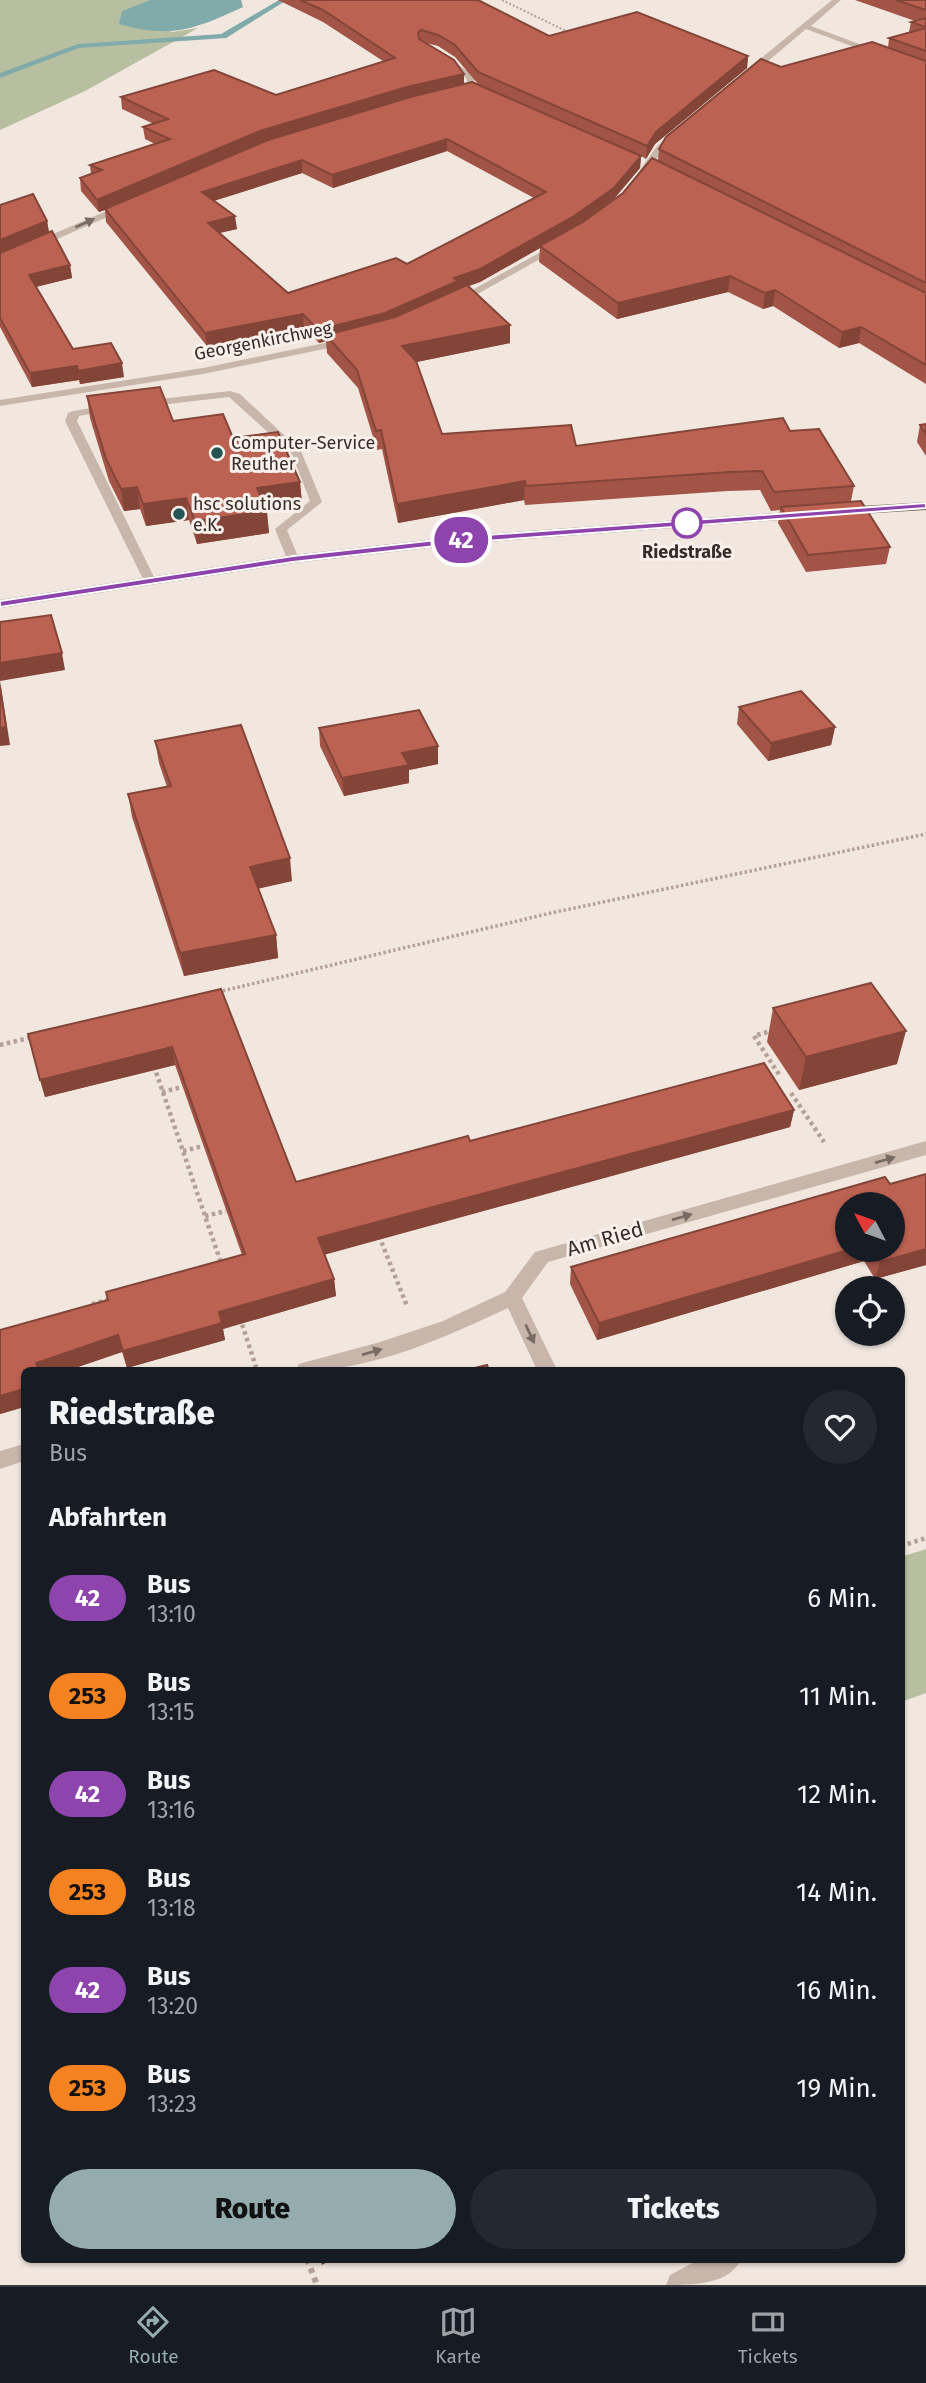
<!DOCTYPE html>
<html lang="de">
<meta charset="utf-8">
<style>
:root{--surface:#171b24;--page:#242831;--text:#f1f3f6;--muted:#9ea1a6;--line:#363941;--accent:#94acad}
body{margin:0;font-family:"Fira Sans",sans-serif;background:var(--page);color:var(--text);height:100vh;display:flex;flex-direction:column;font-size:26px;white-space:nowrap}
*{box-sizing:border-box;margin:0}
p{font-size:23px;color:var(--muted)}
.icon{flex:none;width:38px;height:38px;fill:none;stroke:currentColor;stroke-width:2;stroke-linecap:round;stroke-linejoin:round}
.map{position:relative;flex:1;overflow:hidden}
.drawer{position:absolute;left:21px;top:1367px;width:884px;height:896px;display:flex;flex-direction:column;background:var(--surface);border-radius:10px;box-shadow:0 2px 5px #0004}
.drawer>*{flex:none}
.badge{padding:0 14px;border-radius:23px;font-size:24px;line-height:46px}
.needle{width:46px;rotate:311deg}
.controls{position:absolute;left:835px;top:1192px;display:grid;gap:14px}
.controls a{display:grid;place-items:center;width:70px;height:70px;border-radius:50%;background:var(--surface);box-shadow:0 2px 5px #0004;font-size:35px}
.map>.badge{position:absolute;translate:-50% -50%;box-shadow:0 0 0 4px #fff}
h2{padding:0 28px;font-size:26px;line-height:63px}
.round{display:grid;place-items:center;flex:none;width:74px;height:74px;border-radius:37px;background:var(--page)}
.headline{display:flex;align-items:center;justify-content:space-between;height:119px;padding:0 28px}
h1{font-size:33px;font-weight:800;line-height:52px}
.cta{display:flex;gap:14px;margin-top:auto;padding:14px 28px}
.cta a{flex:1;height:80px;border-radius:42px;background:var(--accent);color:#111;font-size:28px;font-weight:800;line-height:80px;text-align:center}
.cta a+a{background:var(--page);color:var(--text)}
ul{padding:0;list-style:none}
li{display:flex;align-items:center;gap:21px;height:98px;padding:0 28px}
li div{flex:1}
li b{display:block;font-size:26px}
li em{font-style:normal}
li .badge{min-width:77px;font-weight:700;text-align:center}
.menu{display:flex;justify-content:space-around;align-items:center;height:98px;border-top:2px solid var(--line);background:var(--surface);font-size:19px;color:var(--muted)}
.menu a{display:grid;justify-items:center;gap:4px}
.menu .selected{color:var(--accent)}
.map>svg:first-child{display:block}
.green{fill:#b7bfa0}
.water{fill:#80abaa}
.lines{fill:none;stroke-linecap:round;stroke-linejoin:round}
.stream{fill:#80abaa;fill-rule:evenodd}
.path-far3{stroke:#b4a096;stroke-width:2;stroke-dasharray:2 2;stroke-linecap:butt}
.path-far2{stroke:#b4a096;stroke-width:3.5;stroke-dasharray:2.5 2.5;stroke-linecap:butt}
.path-far1{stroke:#b4a096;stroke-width:4.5;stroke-dasharray:3.5 3.5;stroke-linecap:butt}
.path{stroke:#b4a096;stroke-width:6;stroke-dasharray:5 5;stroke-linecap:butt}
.minor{fill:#c8b6ab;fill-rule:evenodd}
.major{fill:#77635c;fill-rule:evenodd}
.wall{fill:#a25447;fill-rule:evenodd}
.shaded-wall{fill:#844539}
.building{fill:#bc6252;stroke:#844539;stroke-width:2;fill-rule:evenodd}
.oneway{fill:#786b64}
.line{fill:#8e44ad;stroke:#fff;stroke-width:2}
.poi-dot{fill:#235554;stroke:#f8f1eb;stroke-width:2.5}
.stop-dot{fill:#fff;stroke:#8e44ad;stroke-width:3.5}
.labels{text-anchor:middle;stroke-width:6;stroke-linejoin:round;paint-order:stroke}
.far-street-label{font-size:18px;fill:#362d2a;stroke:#f8f1eb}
.far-poi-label{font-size:18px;fill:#362d2a;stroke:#f8f1eb;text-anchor:start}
.far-stop-label{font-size:18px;font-weight:bold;fill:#362d2a;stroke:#f8f1eb}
.street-label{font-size:21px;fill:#362d2a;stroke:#f8f1eb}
</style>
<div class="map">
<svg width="926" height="2285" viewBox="0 0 926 2285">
<rect width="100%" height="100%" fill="#f1e7df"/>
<!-- green -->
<g class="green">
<polygon points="0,0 150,0 123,11 172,32 198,28 85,91 0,130"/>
<polygon points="926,1549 926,1693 901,1702 901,1557"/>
</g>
<!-- water -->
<path class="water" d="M150,0H241L243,7C195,29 172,39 119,24L122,11Z"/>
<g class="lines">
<!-- stream -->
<polygon class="stream" points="279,0 287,0 226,38 79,48 0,78 0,73 78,44 221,34"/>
<!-- path-far3 -->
<polyline class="path-far3" points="502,0 570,33"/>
<!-- path-far2 -->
<polyline class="path-far2" points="218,992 551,913 926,834"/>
<!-- path-far1 -->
<g class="path-far1">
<polyline points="774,1030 754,1036 780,1076"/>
<polyline points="0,1045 33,1037"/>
<polyline points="154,1066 221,1263"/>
<polyline points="162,1092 182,1087"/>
<polyline points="791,1093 824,1142"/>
<polyline points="183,1151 203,1146"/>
<polyline points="205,1216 226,1211"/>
<polyline points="379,1236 407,1306"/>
<polyline points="92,1304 110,1299"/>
<polyline points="240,1318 257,1370"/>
<polyline points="901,1546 926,1538"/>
</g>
<!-- path -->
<polyline class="path" points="307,2259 317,2285"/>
<!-- minor -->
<g class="minor">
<polygon points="832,0 841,0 811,26 926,69 926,74 806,29 748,78 742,78 742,74"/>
<polygon points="438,55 444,55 473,75 476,90 470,90 466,78 438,59"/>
<polygon points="673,132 680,134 663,150 643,179 637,179 635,177 657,146"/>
<polygon points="125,203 128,204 128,208 0,264 0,257"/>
<polygon points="555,244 563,246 458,305 449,303"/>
<polygon points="349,338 353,339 353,343 203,374 0,406 0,400 203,368"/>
<polygon points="230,391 240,394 301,451 322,502 287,530 299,559 297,562 293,563 287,559 275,529 310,501 292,454 229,397 142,407 136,404 142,401"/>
<polygon points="110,405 114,406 114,410 79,416 77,421 156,581 150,585 144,581 65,421 68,413 73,411"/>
<path d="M926,1141V1155L548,1262L522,1298L557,1370H537L508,1308C443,1338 369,1373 296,1370L299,1364L306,1362L380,1342L443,1321L505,1292L535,1252Z"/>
<polygon points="24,1444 24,1461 0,1469 0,1451"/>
<path d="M700,2259H741C730,2285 692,2285 666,2285L670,2275Z"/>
</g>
<!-- major -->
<g class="major">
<polygon points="926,502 926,510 845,515 839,511 845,507"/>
<polygon points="803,511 809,515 807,518 472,543 293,563 0,608 0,600 293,555 472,535"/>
</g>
</g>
<!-- wall -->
<g class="wall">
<path d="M278,0H478L549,36L748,56L747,68L655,144L646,159L641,156L640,168L613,200L623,193L658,161L659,149L781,67L888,48L889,38L909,32L911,22L915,21L855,0H926V384L859,343L839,348L773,306L763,309L728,292L617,319L539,262L540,248L480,282L468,286L510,343L416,362L442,434L576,446L790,431L854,486L851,501L890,547L886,564L806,572L778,523L780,510L771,511L760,490L728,491L525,505L524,500L398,523L382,449L377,450L358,388L327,353L326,341L319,343L304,327L207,346L106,222L105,210L99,212L81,191L80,178L91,174L90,165L155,144L145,139L143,127L154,124L122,109L121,97L276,95L383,61L323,22ZM426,43L438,46L455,57L478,84L586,132L464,84ZM447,151L534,198L407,264L288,293L220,233L237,229L214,201L302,173L333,188Z"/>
<polygon points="0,205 47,221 49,232 70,265 72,278 36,287 73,349 124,377 80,384 79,380 32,387 0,327"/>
<polygon points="87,396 233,438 300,482 302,504 266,509 269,533 197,544 189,520 146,526 140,509 124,511 109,481 90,418"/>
<polygon points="926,424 926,456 917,442 920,425"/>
<polygon points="739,707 835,727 831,745 768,761 737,724"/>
<polygon points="319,728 438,746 438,764 409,770 409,783 344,796 320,746"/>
<polygon points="155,741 292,881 258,888 276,935 278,958 184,976 132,817 128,794 167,787 159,763"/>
<polygon points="221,989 296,1182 468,1136 470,1141 764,1063 794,1110 790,1127 325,1254 334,1279 336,1296 223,1329 225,1340 127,1368 122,1352 69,1370 24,1370 24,1407 0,1414 0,1330 108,1300 106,1292 242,1255 175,1065 45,1097 28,1034"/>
<polygon points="773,1008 897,1064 799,1090 767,1042"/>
<path d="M926,1174V1265L875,1279L864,1261L597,1340L570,1284L571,1267L885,1177L890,1184ZM847,1204H892V1250H847Z"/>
</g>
<!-- shaded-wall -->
<g class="shaded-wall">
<polygon points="748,56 747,68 655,144 646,159 647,146 656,132"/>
<polygon points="464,74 464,85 261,144 99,212 97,200 260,131 407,87"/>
<polygon points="447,139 447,151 333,188 332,175"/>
<polygon points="641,156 640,168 613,200 574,229 540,246 540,248 480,282 458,290 385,327 326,335 326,341 319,343 318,330 454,278"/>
<polygon points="302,160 302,173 203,204 202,192"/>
<polygon points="235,216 237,229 209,235 208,223"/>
<polygon points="47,221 49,233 0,254 0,240"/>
<polygon points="70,265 72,278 31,288 29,275"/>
<polygon points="730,276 728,292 617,319 618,303"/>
<polygon points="775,290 773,306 763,309 765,293"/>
<polygon points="303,314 304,327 207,346 205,333"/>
<polygon points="510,325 510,343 402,365 402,346"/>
<polygon points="861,327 859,343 839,348 842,332"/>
<polygon points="122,363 124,377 80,384 78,371"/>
<polygon points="77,366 79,380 32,387 30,373"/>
<polygon points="525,481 524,500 398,523 397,504"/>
<polygon points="300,482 302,504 259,510 257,488"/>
<polygon points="137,487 140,509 124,511 121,489"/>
<polygon points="186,498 189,520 146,526 143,504"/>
<polygon points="267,511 269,533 197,544 195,521"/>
<polygon points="62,653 65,670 0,681 0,663"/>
<polygon points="0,681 10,745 0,746"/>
<polygon points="835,727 831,745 768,761 771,743"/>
<polygon points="438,746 438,764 409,770 409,783 344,796 342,778 402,753"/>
<polygon points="290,858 292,881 253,890 250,867"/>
<polygon points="276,935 278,958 184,976 180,953"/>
<polygon points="906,1031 897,1064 799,1090 806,1057"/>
<polygon points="172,1047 175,1065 45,1097 40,1080"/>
<polygon points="794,1110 790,1127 320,1256 318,1238"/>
<polygon points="926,1249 926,1265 875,1279 880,1262"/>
<polygon points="848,1250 867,1250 864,1261 597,1340 599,1323"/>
<polygon points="334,1279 336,1296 223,1329 225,1340 127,1368 123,1351 219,1312"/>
<polygon points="118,1335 122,1352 69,1370 39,1370 36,1363"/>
<polygon points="24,1389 24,1407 0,1414 0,1396"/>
<polygon points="320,2259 332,2259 322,2265"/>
</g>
<!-- building -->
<g class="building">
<polygon points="300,0 478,0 549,36 637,12 748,56 656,132 647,146 478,72 455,45 438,35 421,30 418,33 419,39 454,60 464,74 407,87 260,131 97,200 80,178 102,170 90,165 170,139 143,127 168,119 121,97 214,70 276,95 395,58 323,10"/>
<polygon points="896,0 926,0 926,10"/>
<polygon points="926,18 926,27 911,22"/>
<polygon points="926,28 926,51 889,38"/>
<polygon points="872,42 926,61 926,283 659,149 666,137 761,59 781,67"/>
<path d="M472,82L641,156L614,188L574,216L480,269L454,278L458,281L385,313L318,330L303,314L205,333L105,209L268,140L414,96ZM447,139L546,192L407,264L396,258L288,293L208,223L235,216L202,192L302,160L332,175Z"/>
<polygon points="652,158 926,293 926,365 861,327 842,332 775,290 765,293 730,276 618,303 540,246 583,222 623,193"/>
<polygon points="33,194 47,221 0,240 0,205"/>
<polygon points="52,231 70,265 29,275 73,349 111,343 122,363 78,371 77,366 30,373 0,318 0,253"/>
<polygon points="467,285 510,325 402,346 416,361 442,434 571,425 576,446 783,418 790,431 819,429 854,486 774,492 762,471 730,472 526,486 525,481 397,504 381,430 376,431 357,370 326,335 395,317"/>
<polygon points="160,387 173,421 223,414 233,438 278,432 300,482 257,488 267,511 195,521 186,498 143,504 137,487 121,489 106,459 87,396"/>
<polygon points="926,424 926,434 920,425"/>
<polygon points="861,501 890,547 808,555 781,507"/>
<polygon points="51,615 62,653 0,663 0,622"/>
<polygon points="0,687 6,727 0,728"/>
<polygon points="801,691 835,727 771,743 739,707"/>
<polygon points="419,710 438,746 402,753 409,765 342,778 319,728"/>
<polygon points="241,725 290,858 250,867 276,935 180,953 128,794 171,786 155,741"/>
<polygon points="871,983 906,1031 806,1057 773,1008"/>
<polygon points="221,989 296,1182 468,1136 470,1141 764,1063 794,1110 318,1238 334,1279 219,1312 222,1323 123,1351 118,1335 36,1363 39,1370 24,1370 24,1389 0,1396 0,1330 108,1300 106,1292 245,1254 172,1047 40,1080 28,1034"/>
<polygon points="926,1174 926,1249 880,1262 872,1250 892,1250 892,1204 847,1204 847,1250 848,1250 599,1323 571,1267 885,1177 890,1184"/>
<polygon points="487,1365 489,1370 467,1370"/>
</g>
<!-- one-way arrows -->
<defs><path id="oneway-solid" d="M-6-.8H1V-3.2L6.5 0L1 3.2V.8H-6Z" transform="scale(1.75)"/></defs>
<g class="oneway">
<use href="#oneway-solid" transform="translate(85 223) rotate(-24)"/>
<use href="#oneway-solid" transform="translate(885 1160) rotate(-16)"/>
<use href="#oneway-solid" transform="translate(682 1217) rotate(-16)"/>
<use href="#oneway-solid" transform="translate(530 1334) rotate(65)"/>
<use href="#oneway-solid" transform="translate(372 1352) rotate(-16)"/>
</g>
<!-- line -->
<polygon class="line" points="926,503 926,508 472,542 293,562 0,607 0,601 293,556 472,536"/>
<!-- markers -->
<g class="poi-dot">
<circle cx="217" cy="453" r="7"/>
<circle cx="179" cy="514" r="7"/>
</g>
<circle class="stop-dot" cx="687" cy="523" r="14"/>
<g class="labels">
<!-- far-street labels -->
<g class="far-street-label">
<text transform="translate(263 341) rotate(-11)" y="6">Georgenkirchweg</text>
</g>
<!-- far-poi labels -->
<g class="far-poi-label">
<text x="231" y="449">Computer-Service<tspan x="231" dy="21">Reuther</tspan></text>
<text x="193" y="510">hsc solutions<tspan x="193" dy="21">e.K.</tspan></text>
</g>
<!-- far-stop labels -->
<g class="far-stop-label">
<text x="687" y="558">Riedstraße</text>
</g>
<!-- street labels -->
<g class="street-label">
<text transform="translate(605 1239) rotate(-16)" y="7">Am Ried</text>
</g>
</g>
</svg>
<div class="controls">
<a><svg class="needle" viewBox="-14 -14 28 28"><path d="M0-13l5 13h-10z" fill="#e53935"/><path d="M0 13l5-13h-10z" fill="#9ea1a6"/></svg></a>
<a><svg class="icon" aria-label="locate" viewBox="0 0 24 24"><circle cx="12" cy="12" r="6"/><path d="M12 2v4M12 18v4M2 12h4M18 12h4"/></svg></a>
</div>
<b class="badge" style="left:461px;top:540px;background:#8e44ad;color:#fff">42</b>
<section class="drawer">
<div class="headline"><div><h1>Riedstraße</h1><p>Bus</p></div><a class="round"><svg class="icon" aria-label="heart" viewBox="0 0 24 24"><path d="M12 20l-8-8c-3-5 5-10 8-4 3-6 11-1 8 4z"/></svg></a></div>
<h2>Abfahrten</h2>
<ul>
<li><span class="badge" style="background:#8e44ad;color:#fff">42</span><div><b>Bus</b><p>13:10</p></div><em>6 Min.</em></li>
<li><span class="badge" style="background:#f58220;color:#111">253</span><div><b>Bus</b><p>13:15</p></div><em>11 Min.</em></li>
<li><span class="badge" style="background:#8e44ad;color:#fff">42</span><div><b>Bus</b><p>13:16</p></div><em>12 Min.</em></li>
<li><span class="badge" style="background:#f58220;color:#111">253</span><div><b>Bus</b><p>13:18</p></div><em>14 Min.</em></li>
<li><span class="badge" style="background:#8e44ad;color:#fff">42</span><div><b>Bus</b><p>13:20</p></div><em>16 Min.</em></li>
<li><span class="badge" style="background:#f58220;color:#111">253</span><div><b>Bus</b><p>13:23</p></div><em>19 Min.</em></li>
</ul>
<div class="cta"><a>Route</a><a>Tickets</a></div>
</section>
</div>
<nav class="menu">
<a class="selected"><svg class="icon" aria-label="directions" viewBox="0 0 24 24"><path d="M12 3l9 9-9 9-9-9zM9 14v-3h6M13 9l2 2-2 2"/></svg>Route</a>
<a><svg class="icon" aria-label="map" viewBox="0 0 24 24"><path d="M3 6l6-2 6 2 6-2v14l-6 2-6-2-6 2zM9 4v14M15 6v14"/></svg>Karte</a>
<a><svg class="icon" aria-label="tickets" viewBox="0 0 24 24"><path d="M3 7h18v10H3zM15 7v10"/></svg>Tickets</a>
</nav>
